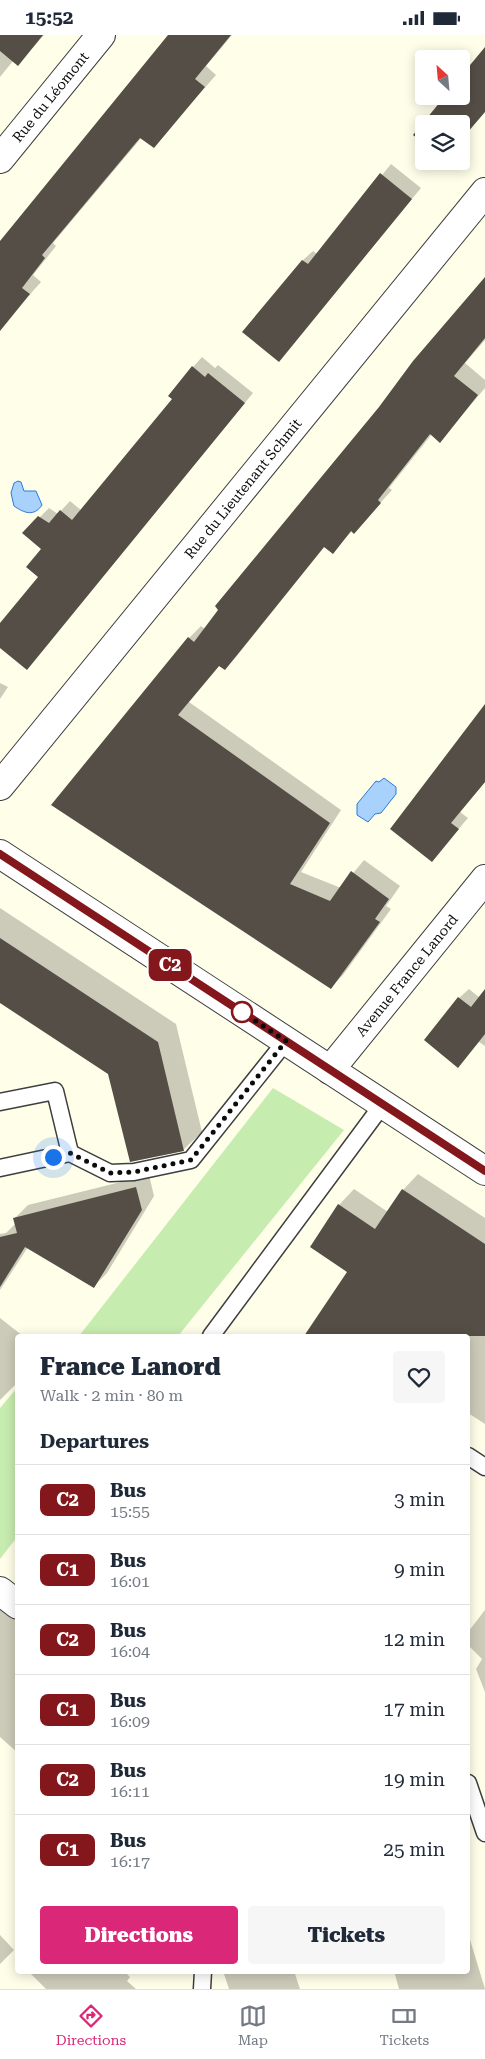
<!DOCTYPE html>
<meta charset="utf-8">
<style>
:root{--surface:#fff;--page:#f6f6f7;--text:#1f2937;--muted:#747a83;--line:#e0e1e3;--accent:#db2777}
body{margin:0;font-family:"Roboto Serif",serif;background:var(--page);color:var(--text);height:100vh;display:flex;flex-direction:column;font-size:19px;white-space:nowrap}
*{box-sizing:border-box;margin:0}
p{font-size:16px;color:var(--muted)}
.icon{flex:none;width:28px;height:28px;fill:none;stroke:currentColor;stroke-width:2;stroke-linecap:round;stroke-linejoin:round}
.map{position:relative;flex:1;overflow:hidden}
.sheet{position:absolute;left:15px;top:1299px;width:455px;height:640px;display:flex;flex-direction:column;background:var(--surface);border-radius:5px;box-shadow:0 2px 12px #0003}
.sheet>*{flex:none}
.badge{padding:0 10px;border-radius:8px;font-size:18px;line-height:32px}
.needle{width:32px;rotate:334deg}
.fabs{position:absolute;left:415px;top:15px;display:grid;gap:10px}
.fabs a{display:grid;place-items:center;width:55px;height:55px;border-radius:5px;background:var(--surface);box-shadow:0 2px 12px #0003;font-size:25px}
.you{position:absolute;width:25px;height:25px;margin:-12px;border:4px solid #fff;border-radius:50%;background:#1a73e8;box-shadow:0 0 0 8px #1a73e833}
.map>.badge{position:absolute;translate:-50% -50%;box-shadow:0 0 0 2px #fff}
h2{padding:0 25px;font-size:19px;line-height:45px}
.round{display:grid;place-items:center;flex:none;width:52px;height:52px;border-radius:5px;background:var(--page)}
.summary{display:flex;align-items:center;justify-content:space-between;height:85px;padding:0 25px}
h1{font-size:24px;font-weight:800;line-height:38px}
.action{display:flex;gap:10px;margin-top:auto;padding:10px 25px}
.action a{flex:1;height:58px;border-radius:5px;background:var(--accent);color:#fff;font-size:20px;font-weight:800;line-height:58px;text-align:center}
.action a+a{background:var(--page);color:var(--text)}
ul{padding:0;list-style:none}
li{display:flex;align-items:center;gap:15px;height:70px;padding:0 25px;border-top:1px solid var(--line)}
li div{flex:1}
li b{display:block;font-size:19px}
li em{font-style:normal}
li .badge{min-width:55px;font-weight:700;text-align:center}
.status{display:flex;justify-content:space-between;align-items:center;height:35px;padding:0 25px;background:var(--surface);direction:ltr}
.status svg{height:14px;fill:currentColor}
.tab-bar{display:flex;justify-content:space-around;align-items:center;height:70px;border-top:1px solid var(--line);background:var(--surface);font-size:14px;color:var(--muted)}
.tab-bar a{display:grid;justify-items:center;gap:2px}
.tab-bar .current{color:var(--accent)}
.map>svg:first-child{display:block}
.green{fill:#c7ecaf}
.water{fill:#a8d1fb;stroke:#297bd9}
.shadow{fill:#0003}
.building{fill:#544e46}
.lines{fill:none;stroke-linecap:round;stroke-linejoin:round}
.service-casing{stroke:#3e3e3e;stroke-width:19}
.minor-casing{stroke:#3e3e3e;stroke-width:30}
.tertiary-casing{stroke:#3e3e3e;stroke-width:30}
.service{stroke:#fff;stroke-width:16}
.minor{stroke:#fff;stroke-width:28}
.tertiary{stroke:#fff;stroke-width:28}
.line-casing{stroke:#fff;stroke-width:11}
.line{stroke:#83171b;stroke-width:8}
.walk{stroke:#0b0b0b;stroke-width:5;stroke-dasharray:0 9}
.stop-dot{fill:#fff;stroke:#83171b;stroke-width:2.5}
.labels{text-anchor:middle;stroke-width:5;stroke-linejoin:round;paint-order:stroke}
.street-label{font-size:14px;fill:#0b0b0b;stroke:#fff}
</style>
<div class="status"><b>15:52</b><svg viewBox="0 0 49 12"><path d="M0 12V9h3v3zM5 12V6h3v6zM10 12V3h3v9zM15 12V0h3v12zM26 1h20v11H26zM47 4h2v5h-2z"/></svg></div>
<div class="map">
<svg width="485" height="1954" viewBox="0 0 485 1954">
<rect width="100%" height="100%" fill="#fffee9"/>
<!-- green -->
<g class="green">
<polygon points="273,1053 344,1095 178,1301 79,1301"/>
<polygon points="17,1353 17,1502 0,1524 0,1373"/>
</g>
<!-- water -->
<g class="water">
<path d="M18,446L21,447L24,456H36L42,470C34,482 24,478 14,471L11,458L14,448Z"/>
<polygon points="384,743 396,752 396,759 381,778 375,779 368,787 357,780 357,769 376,746 379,747"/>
</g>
<!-- shadow -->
<g class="shadow">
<polygon points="0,0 44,0 27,19 13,26 0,42"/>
<polygon points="170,0 232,0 206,31 216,40 153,112 142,102 53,208 56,211 33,240 41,247 8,284 0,284 0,208"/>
<polygon points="391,129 421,153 279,325 244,297 303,225 313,216 317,219"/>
<polygon points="485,243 485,305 465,328 485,345 485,353 440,406 432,399 389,453 392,455 354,497 352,496 333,517 325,511 236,622 224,634 220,630 189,667 341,775 301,837 341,853 364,825 400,851 386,871 391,874 343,940 331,952 109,701 189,603 201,591 205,594"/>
<polygon points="202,322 215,333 218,330 253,358 27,633 0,612 0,590 40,541 43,514 24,498 49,473 58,479 70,466 82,476 174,364 193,332"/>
<polygon points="0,648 8,652 0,664"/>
<polygon points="485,673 485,747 460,777 468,783 432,825"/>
<polygon points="0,873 176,989 202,1097 183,1115 109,1038 0,967"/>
<polygon points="469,954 480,963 485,956 485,1011 479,1007 458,1031 459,963"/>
<polygon points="418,1139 485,1183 485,1389 468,1378 468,1301 306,1301 349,1237 339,1170 354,1154 388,1177 403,1155"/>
<polygon points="149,1140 154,1161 107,1238 93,1252 28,1212 0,1255 0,1199 6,1198 16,1188 15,1183 28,1170"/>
<polygon points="0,1283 23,1301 18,1301 18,1347 0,1365"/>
<polygon points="0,1569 18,1582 18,1718 0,1702"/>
<polygon points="485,1575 485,1657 476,1634 482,1624 468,1610 468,1597"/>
<polygon points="468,1898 485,1954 399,1954 394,1936 468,1936"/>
<polygon points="0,1900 14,1915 0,1929"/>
<polygon points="118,1936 120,1938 124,1936 130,1942 127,1946 136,1954 46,1954 29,1937"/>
<polygon points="223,1936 294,1936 300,1954 229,1954"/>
</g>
<!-- building -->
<g class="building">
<polygon points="0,0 43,0 18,31 0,16"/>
<polygon points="168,0 231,0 195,44 205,52 154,113 140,103 42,220 45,223 22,253 30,259 0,296 0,206"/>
<polygon points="485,12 485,77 461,105 461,89 424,89 424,109 413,100 445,61 461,61 461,41"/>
<polygon points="380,138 412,164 279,327 242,297 302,225 308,229"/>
<polygon points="485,242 485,303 454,341 478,360 440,408 430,399 378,465 381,468 354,499 351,496 333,519 324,512 225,635 219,631 178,680 330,788 290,849 330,866 351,836 389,864 375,884 380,887 331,954 51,770 188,602 194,607 218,575 215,571 379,372 413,326"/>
<polygon points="192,331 205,342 208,338 245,368 27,635 0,613 0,588 38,542 26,532 41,514 22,498 38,481 49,488 60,475 72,485 172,364 168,361"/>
<polygon points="485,669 485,747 451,788 459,794 432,827 390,794"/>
<polygon points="0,903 158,1007 184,1116 130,1127 108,1039 0,968"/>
<polygon points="485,954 485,999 458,1033 424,1005 458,962 471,972"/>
<polygon points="136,1152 142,1175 94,1253 25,1212 0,1252 0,1202 17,1198 13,1183"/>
<polygon points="402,1154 485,1209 485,1301 304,1301 347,1237 310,1212 338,1169 375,1194"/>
</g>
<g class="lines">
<!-- service casing -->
<g class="service-casing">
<g id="service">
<polyline points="0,1067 55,1056 70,1118"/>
<polyline points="0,1133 70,1118 110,1138 134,1137 191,1125 286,1006"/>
<polyline points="211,1301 383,1069"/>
<polyline points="468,1421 485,1432"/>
<polyline points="468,1748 485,1798"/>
<polyline points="202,1954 203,1936"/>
</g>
</g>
<!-- minor casing -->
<g class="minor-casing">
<g id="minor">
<path id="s1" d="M0,124L101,0"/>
<path id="s2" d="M0,751L485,157"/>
<polyline points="0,1556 18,1570"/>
</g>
</g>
<!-- tertiary casing -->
<g class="tertiary-casing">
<g id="tertiary">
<polyline points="0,819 485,1136"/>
<path id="s3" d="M330,1035L485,844"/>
</g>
</g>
<!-- service -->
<use href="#service" class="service"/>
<!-- minor -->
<use href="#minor" class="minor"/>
<!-- tertiary -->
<use href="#tertiary" class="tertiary"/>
</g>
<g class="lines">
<!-- line casing -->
<g class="line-casing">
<polyline id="line" points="0,819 485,1136"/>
</g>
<!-- line -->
<use href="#line" class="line"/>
<!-- walk -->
<polyline class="walk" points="53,1122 70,1118 110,1138 134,1137 191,1125 286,1006 242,977"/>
</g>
<!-- markers -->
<circle class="stop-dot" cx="242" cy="977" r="10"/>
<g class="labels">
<!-- street labels -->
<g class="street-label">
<text dy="5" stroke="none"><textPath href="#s1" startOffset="80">Rue du Léomont</textPath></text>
<text dy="5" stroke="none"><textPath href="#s2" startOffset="384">Rue du Lieutenant Schmit</textPath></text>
<text dy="5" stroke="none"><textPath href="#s3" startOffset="122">Avenue France Lanord</textPath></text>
</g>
</g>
</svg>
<div class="fabs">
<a><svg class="needle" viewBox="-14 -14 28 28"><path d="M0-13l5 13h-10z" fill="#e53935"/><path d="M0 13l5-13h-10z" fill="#747a83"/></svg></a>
<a><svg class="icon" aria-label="layers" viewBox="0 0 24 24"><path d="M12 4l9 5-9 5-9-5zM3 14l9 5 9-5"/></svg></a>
</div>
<div class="you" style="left:53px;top:1122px"></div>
<b class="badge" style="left:170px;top:930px;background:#83171b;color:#fff">C2</b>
<section class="sheet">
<div class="summary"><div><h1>France Lanord</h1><p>Walk · 2 min · 80 m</p></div><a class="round"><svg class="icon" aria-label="heart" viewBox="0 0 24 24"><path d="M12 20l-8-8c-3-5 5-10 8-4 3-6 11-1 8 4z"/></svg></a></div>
<h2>Departures</h2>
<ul>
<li><span class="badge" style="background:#83171b;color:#fff">C2</span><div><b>Bus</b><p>15:55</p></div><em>3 min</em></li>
<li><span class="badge" style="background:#83171b;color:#fff">C1</span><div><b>Bus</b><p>16:01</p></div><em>9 min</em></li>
<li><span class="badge" style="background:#83171b;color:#fff">C2</span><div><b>Bus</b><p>16:04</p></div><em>12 min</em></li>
<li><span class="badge" style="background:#83171b;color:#fff">C1</span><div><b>Bus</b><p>16:09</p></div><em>17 min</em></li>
<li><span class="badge" style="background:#83171b;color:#fff">C2</span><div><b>Bus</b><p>16:11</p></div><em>19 min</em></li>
<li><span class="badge" style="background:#83171b;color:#fff">C1</span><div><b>Bus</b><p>16:17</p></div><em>25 min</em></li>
</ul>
<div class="action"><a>Directions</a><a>Tickets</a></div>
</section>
</div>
<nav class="tab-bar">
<a class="current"><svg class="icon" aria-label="directions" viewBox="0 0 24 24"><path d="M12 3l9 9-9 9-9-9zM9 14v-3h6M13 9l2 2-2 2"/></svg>Directions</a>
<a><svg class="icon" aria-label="map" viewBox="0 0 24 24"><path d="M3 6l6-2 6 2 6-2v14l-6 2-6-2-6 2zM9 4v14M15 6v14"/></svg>Map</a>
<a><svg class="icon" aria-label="tickets" viewBox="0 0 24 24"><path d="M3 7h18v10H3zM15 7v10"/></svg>Tickets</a>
</nav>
